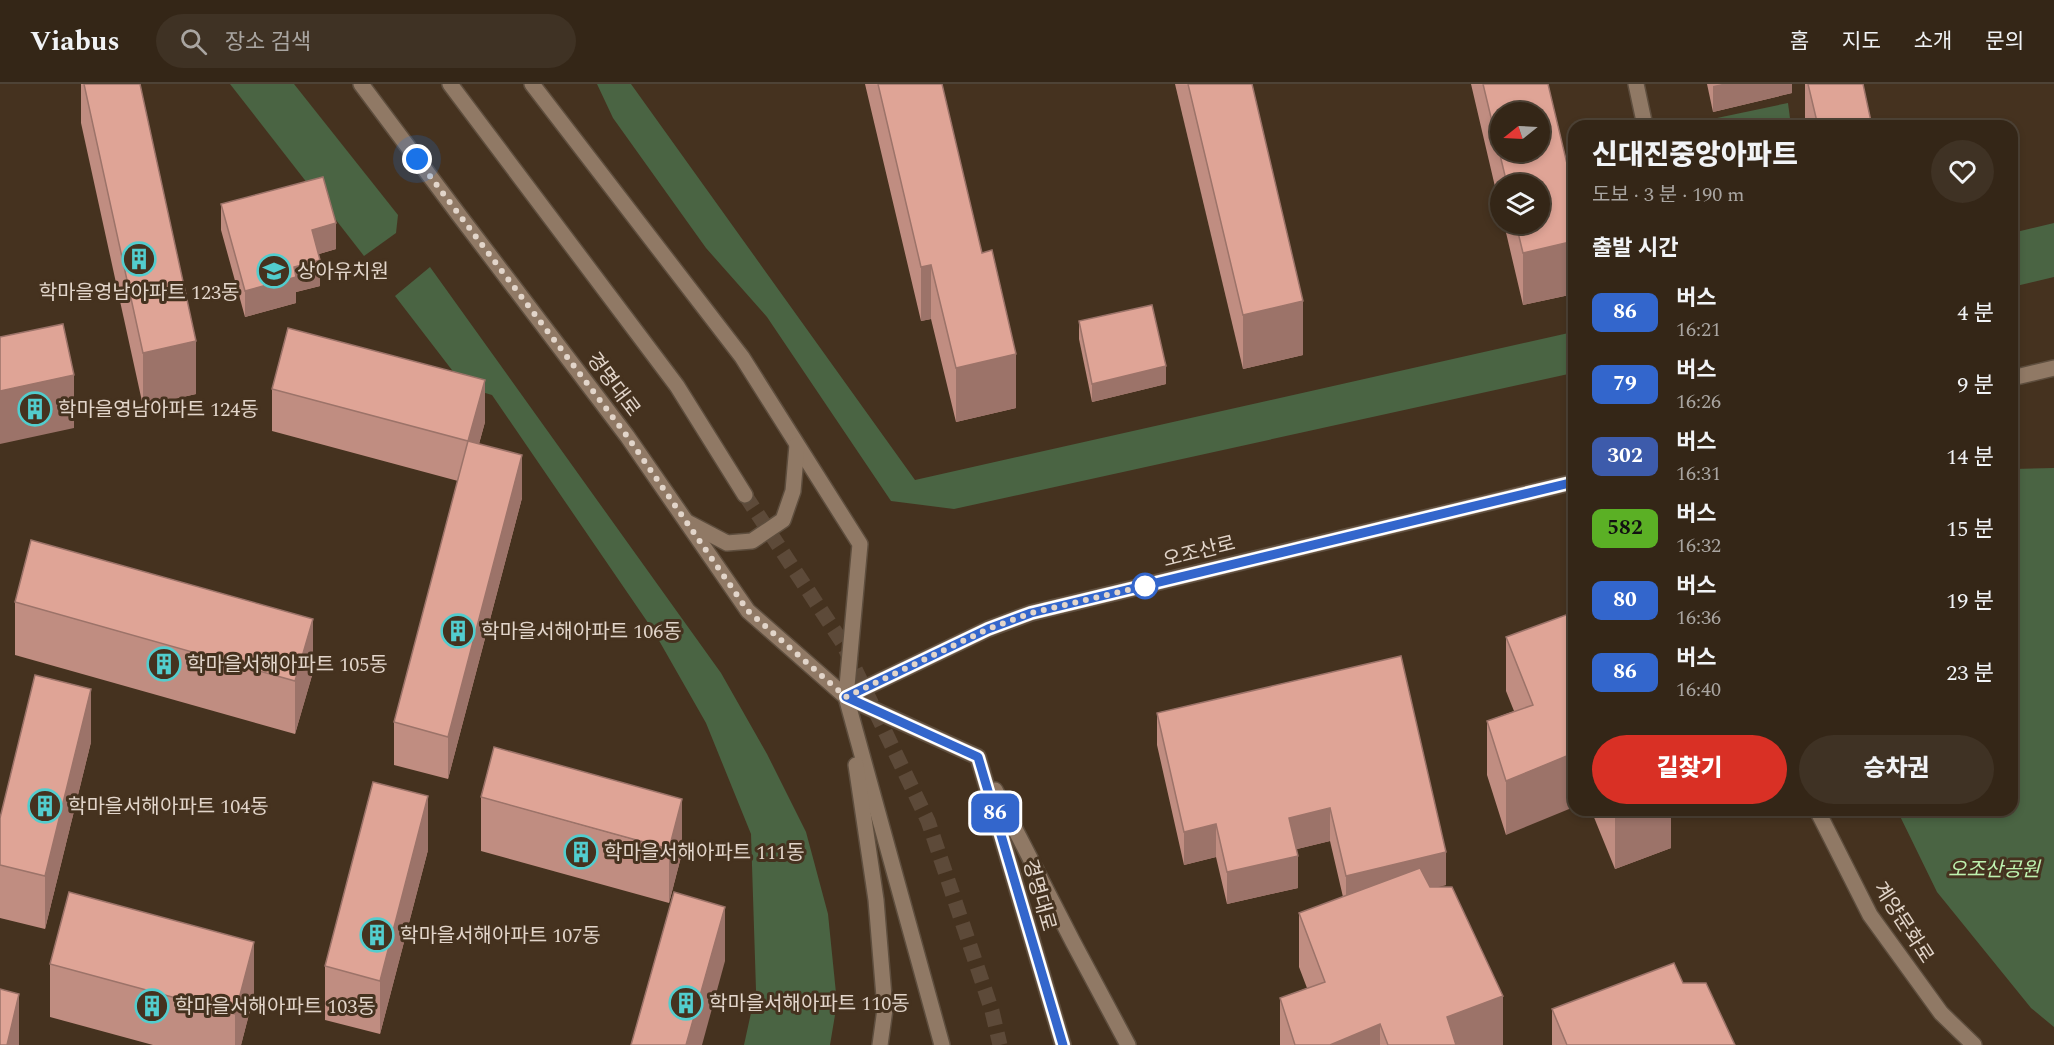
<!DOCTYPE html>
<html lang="ko">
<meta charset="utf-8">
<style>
:root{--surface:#342617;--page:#3f3224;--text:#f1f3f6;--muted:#a9a5a1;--line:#4e4336;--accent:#d93025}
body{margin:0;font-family:Spectral,"Noto Sans KR",serif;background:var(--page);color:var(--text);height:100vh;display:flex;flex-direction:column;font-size:22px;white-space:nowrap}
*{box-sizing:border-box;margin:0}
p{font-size:20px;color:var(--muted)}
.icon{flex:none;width:33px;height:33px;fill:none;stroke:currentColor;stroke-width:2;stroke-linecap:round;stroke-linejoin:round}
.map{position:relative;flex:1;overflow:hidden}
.side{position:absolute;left:1568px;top:36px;width:450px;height:696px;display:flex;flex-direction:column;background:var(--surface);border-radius:18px;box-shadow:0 3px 9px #0003,0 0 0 2px var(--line)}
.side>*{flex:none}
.badge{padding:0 12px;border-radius:9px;font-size:21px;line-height:39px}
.needle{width:39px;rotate:252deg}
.tools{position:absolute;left:1490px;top:18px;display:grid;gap:12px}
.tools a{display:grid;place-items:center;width:60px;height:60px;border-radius:50%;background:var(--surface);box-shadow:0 3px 9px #0003,0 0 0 2px var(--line);font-size:30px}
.you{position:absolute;width:30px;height:30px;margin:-15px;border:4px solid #fff;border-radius:50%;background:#1a73e8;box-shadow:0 0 0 9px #1a73e833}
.map>.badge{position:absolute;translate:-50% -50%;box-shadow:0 0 0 3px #fff}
h2{padding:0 24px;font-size:22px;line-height:54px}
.round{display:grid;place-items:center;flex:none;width:63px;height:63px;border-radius:32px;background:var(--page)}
.head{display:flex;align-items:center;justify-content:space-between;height:102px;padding:0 24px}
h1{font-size:28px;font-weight:800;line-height:45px}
.action{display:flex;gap:12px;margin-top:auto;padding:12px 24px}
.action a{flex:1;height:69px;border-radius:36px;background:var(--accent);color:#fff;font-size:24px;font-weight:800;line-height:69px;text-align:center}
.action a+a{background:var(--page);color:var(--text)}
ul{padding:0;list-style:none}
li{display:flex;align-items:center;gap:18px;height:72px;padding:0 24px}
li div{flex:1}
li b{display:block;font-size:22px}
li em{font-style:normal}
li .badge{min-width:66px;font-weight:700;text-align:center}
header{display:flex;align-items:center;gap:36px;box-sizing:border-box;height:84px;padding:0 30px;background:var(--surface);border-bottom:2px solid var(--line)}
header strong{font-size:28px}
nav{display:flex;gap:33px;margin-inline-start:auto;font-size:21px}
.search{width:420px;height:54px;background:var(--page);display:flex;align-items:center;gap:15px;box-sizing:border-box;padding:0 21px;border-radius:33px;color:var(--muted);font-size:22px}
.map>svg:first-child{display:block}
.green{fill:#4a6443}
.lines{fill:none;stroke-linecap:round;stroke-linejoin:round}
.secondary-tunnel{stroke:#5d4a39;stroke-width:15;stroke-dasharray:15 8;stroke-linecap:butt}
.secondary-casing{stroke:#5e4e3e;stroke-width:18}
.secondary{stroke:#907965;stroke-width:15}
.wall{fill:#c08d81}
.shaded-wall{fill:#9c7369}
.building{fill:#dfa496;stroke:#9c7369;stroke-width:1.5;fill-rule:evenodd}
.line-casing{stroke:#fff;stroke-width:14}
.line{stroke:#36c;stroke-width:9}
.walk{stroke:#e2d5ca;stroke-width:6;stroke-dasharray:0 10.8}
.stop-dot{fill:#fff;stroke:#36c;stroke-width:3}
.labels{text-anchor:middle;stroke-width:6;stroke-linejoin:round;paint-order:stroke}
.poi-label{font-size:20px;fill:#e2d5ca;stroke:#45321f;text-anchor:start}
.street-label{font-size:20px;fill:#e2d5ca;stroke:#45321f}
.park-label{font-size:20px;font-style:italic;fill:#bef2af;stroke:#45321f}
</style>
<header>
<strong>Viabus</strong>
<div class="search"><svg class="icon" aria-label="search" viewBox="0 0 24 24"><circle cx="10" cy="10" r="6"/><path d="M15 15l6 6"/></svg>장소 검색</div>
<nav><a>홈</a><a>지도</a><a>소개</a><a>문의</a></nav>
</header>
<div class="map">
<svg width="2054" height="961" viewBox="0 0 2054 961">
<rect width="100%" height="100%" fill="#45321f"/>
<!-- green -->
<g class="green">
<polygon points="230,0 294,0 398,131 396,149 364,172"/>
<polygon points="597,0 631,0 915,396 1573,248 1573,289 954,425 891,417 767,233 706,164 613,34"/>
<polygon points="1788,19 1791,42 1719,42 1717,34"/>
<polygon points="2054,139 2054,193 2012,203 2012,149"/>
<polygon points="430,183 721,589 767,670 806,748 828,830 837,919 830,961 744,961 756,906 751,750 706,639 653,546 492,311 465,303 395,212"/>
<polygon points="2054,384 2054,943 2031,924 1937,808 1897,726 2012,726 2012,385"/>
</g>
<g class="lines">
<!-- secondary-tunnel -->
<polyline class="secondary-tunnel" points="745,411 842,558 928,737 992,927 1000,961"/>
<!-- secondary casing -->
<g class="secondary-casing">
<g id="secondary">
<polyline points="361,0 459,131 627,352 748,527 846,613 978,673 1063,961"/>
<polyline points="450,0 677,302 745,411"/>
<polyline points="532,0 742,273 860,460 846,613 942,961"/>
<polyline points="1636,0 1645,42"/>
<polyline points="2012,294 2054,284"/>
<polyline points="687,438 727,459 752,457 783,436 793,407 797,361"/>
<polyline points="846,613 988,545 1031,529 1574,398"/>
<polyline points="856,681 876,816 885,925 880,961"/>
<polyline points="995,706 1073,858 1128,961"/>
<polyline points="1817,726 1870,831 1941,929 1974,961"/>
</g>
</g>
<!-- secondary -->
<use href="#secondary" class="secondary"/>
</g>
<!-- wall -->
<g class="wall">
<polygon points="81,0 140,0 196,310 143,322 81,39"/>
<polygon points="865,0 942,0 1016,324 956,338 931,235 921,237"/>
<polygon points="1175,0 1252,0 1303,271 1243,285"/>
<polygon points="1471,0 1548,0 1574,109 1574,210 1523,221 1504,140 1539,140 1539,100 1500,100 1500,124"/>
<polygon points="1707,0 1792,0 1792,9 1713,28"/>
<polygon points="1805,0 1863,0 1872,42 1805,42"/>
<polygon points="221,120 336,165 319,170 320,202 296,208 296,219 245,233 221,146"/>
<polygon points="1079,237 1166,300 1092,318 1079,255"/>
<polygon points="272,305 485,338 479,360 522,414 448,695 394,681 394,638 458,397 272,347"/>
<polygon points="15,518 313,588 295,650 15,571"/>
<polygon points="1574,528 1506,751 1487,691 1487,637 1514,627 1506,607 1506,553"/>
<polygon points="1401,572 1446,801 1436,803 1503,961 1280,961 1280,914 1307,904 1299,883 1299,829 1343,813 1330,757 1297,765 1298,804 1227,820 1216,773 1184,781 1157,661 1157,629"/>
<polygon points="91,658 45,845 0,834 0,734"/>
<polygon points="481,713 682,769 669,819 481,767"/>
<polygon points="1591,726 1671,726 1671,764 1615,785"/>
<polygon points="428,766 380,950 325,936 325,882"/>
<polygon points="50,880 254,911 241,961 153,961 50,933"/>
<polygon points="1683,899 1735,961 1552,961 1552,925"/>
</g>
<!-- shaded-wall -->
<g class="shaded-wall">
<polygon points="1722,0 1792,0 1792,9 1713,28 1713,2"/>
<polygon points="336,139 336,165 312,172 312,146"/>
<polygon points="1574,157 1574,210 1523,221 1523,169"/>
<polygon points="320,176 320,202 296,208 296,219 245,233 245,207 294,183"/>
<polygon points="931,181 931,235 921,237 921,183"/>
<polygon points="1303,217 1303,271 1243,285 1243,231"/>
<polygon points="196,257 196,310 143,322 143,269"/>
<polygon points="1016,270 1016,324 956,338 956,284"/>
<polygon points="1166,282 1166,300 1092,318 1092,300"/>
<polygon points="74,291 74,344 0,360 0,307"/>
<polygon points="485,296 485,338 468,399 468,357"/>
<polygon points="522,371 522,414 448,695 448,653"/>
<polygon points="313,535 313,588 295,650 295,597"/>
<polygon points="91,605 91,658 45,845 45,792"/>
<polygon points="1574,669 1574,723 1506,751 1506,697"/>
<polygon points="428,712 428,766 380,950 380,897"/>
<polygon points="682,715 682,769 669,819 669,765"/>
<polygon points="1330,724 1330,757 1289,767 1289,734"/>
<polygon points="1629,726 1671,726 1671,764 1615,785 1615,731"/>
<polygon points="1216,740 1216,773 1184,781 1184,748"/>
<polygon points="1446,768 1446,801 1346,824 1346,792"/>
<polygon points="1298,772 1298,804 1227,820 1227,788"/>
<polygon points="725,823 725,877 702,961 686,961"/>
<polygon points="254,858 254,911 241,961 235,961 235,930"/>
<polygon points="19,910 19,961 7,961"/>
<polygon points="1503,912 1503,961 1447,961 1447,933"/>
<polygon points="1380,940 1380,961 1330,961"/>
</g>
<!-- building -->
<g class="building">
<polygon points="84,0 140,0 196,257 143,269"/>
<polygon points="878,0 942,0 982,169 992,166 1016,270 956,284 931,181 921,183"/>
<polygon points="1188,0 1252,0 1303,217 1243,231"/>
<path d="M1483,0H1548L1574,109V157L1523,169L1516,140H1539V100H1507ZM1500,28H1539V68H1500Z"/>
<polygon points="1808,0 1863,0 1872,42 1818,42"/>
<polygon points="323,93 336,139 312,146 320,176 294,183 296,193 245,207 221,120"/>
<polygon points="1152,221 1166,282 1092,300 1079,237"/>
<polygon points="63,240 74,291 0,307 0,253"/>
<polygon points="288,244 485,296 468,357 272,305"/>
<polygon points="468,357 522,371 448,653 394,638"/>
<polygon points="31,456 313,535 295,597 15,518"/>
<polygon points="1574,528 1574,669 1506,697 1487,637 1533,621 1506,553"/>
<polygon points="1401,572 1446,768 1346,792 1330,724 1289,734 1298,772 1227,788 1216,740 1184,748 1157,629"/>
<polygon points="35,591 91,605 45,792 0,781 0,734"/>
<polygon points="494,663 682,715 669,765 481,713"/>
<polygon points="373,698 428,712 380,897 325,882"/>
<polygon points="1613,726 1629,726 1615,731"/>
<polygon points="1420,784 1430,803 1452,803 1503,912 1447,933 1456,961 1388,961 1380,940 1330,961 1295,961 1280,914 1325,898 1299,829"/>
<polygon points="69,808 254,858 235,930 50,880"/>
<polygon points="674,808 725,823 686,961 631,961"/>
<polygon points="1674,879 1683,899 1706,899 1735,961 1567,961 1552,925"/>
<polygon points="0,905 19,910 7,961 0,961"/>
</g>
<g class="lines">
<!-- line casing -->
<g class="line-casing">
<polyline id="line" points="1063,961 978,673 846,613 988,545 1031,529 1574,398"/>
</g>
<!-- line -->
<use href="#line" class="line"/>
<!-- walk -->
<polyline class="walk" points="417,75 627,352 748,527 846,613 988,545 1031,529 1145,502"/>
</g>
<!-- icons -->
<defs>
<g id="building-ring" transform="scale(1.725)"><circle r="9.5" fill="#45321f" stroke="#52cdce" stroke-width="1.5"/><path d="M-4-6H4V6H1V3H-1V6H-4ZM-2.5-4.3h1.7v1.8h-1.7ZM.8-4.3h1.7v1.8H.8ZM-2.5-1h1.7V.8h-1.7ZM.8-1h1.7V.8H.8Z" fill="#52cdce"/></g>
<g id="school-ring" transform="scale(1.725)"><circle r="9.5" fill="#45321f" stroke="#52cdce" stroke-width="1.5"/><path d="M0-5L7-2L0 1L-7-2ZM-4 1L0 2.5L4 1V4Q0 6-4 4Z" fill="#52cdce"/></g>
</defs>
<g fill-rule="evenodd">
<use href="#building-ring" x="139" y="175"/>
<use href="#school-ring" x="274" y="187"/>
<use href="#building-ring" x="35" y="325"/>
<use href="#building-ring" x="458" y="547"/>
<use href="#building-ring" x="164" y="580"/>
<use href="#building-ring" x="45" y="722"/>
<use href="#building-ring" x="581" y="768"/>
<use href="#building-ring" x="377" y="851"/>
<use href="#building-ring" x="686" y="919"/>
<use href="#building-ring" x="152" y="922"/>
</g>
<!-- markers -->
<circle class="stop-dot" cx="1145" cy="502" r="12"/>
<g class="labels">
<!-- poi labels -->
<g class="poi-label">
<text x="297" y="194">상아유치원</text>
<text x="139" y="215" text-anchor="middle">학마을영남아파트 123동</text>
<text x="58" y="332">학마을영남아파트 124동</text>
<text x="481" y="554">학마을서해아파트 106동</text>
<text x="187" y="587">학마을서해아파트 105동</text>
<text x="68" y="729">학마을서해아파트 104동</text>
<text x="604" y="775">학마을서해아파트 111동</text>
<text x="400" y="858">학마을서해아파트 107동</text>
<text x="709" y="926">학마을서해아파트 110동</text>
<text x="175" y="929">학마을서해아파트 103동</text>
</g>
<!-- street labels -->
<g class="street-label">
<text transform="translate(614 300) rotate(53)" y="7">경명대로</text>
<text transform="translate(1199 467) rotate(-14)" y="7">오조산로</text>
<text transform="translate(1040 811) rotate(74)" y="7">경명대로</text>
<text transform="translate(1904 838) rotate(57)" y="7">계양문화로</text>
</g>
<!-- park labels -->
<g class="park-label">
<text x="1994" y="792">오조산공원</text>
</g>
</g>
</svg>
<div class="tools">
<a><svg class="needle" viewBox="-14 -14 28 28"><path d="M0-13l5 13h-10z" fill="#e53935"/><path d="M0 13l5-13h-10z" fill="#a9a5a1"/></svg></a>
<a><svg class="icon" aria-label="layers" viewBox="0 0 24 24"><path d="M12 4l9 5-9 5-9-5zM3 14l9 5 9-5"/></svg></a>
</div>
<div class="you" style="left:417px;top:75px"></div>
<b class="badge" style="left:995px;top:729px;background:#36c;color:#fff">86</b>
<section class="side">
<div class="head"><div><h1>신대진중앙아파트</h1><p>도보 · 3 분 · 190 m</p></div><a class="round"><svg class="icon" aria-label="heart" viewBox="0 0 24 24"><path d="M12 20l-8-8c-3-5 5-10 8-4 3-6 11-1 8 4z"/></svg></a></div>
<h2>출발 시간</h2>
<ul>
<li><span class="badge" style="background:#36c;color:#fff">86</span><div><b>버스</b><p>16:21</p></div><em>4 분</em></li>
<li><span class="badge" style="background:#36c;color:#fff">79</span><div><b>버스</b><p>16:26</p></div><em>9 분</em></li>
<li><span class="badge" style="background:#3d5bab;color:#fff">302</span><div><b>버스</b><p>16:31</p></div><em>14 분</em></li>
<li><span class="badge" style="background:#5bb025;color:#111">582</span><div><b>버스</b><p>16:32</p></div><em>15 분</em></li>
<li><span class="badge" style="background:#36c;color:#fff">80</span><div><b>버스</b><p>16:36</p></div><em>19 분</em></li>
<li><span class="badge" style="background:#36c;color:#fff">86</span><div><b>버스</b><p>16:40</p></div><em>23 분</em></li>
</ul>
<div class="action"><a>길찾기</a><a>승차권</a></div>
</section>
</div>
